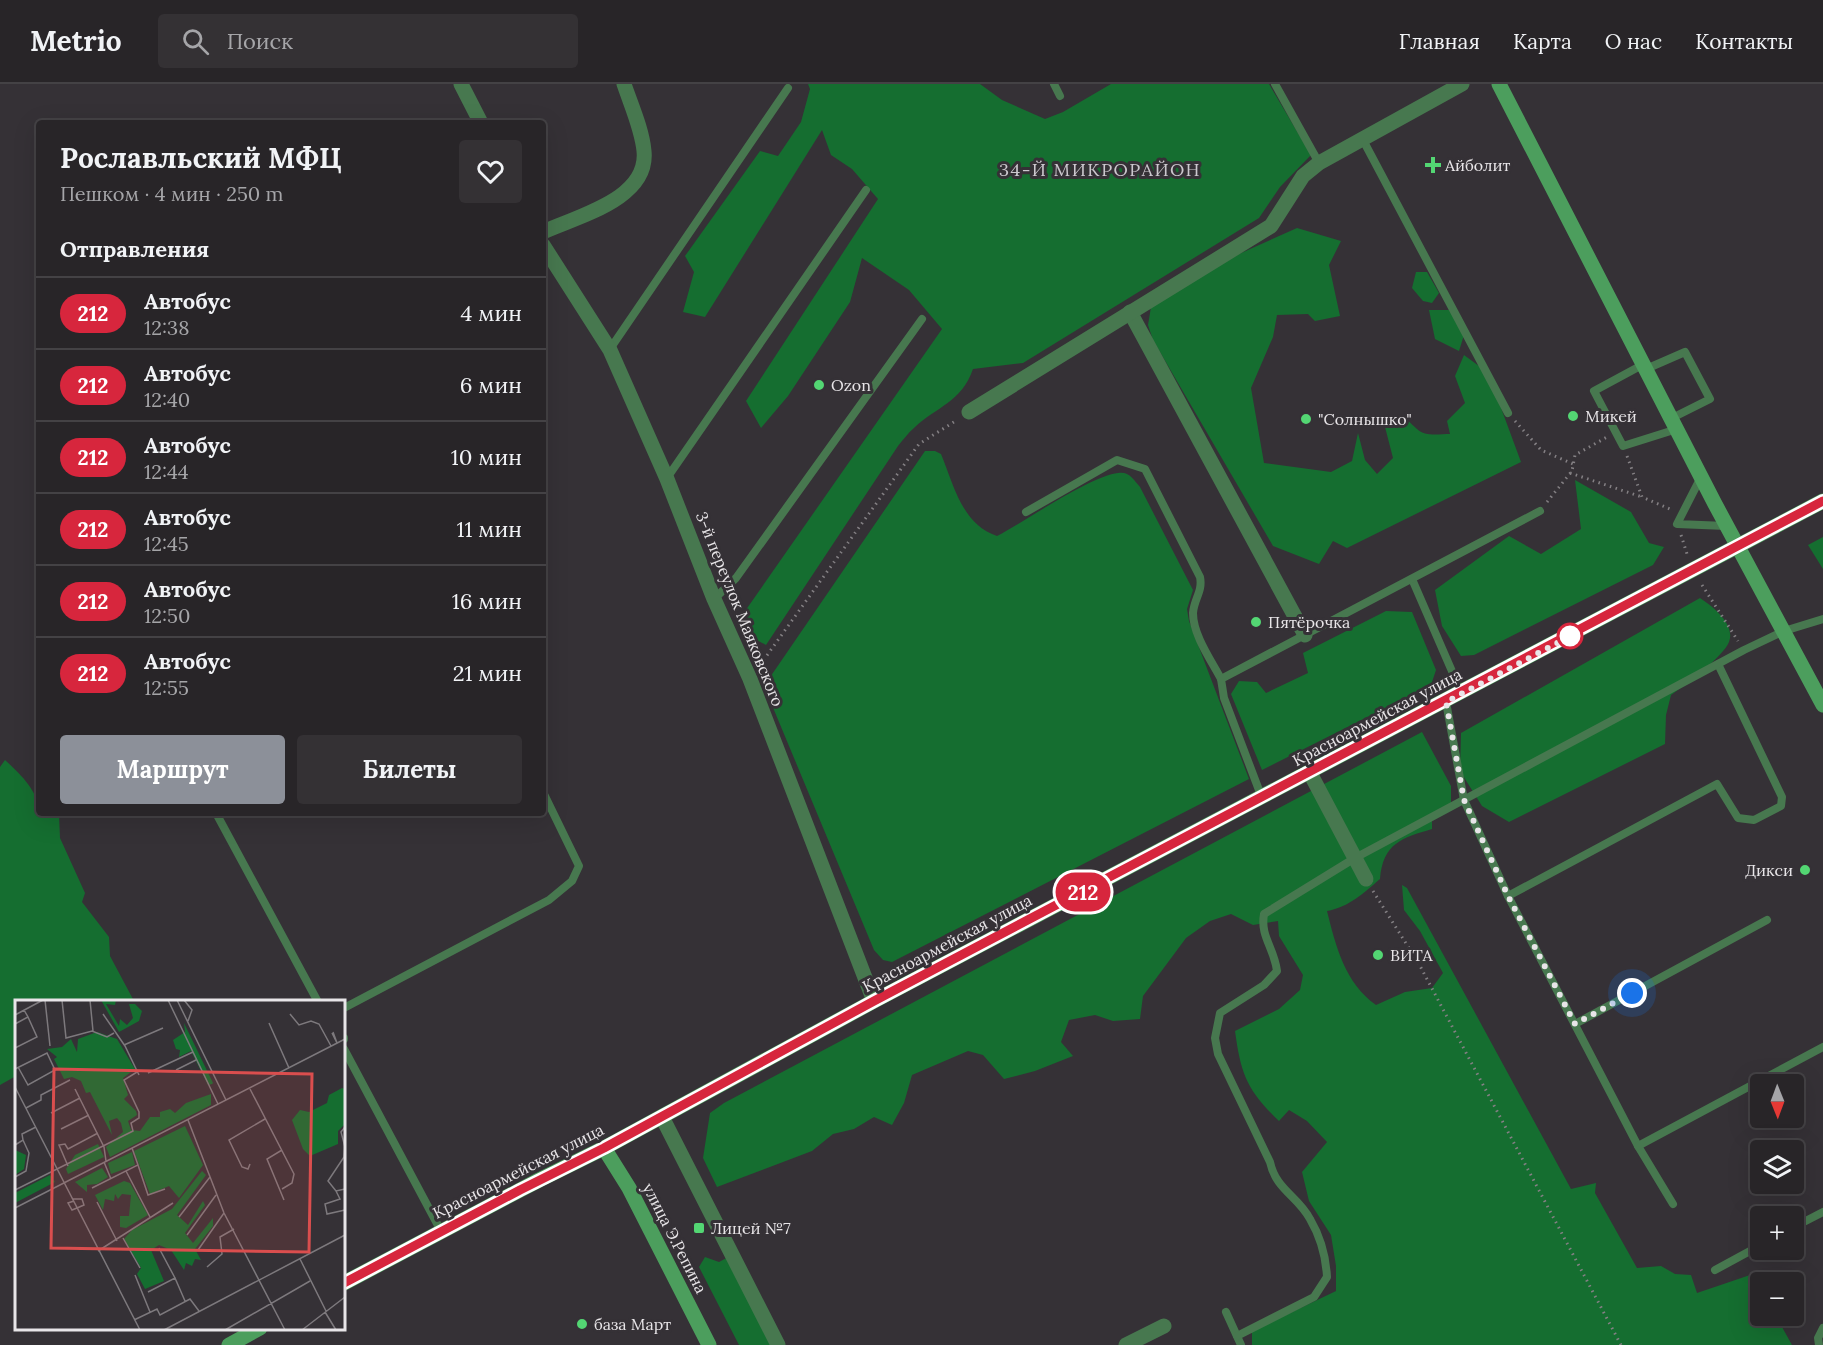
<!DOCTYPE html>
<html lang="ru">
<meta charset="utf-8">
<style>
:root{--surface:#282528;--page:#343134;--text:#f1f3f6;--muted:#a5a5a8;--line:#444245;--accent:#8c9099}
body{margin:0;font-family:Lora,serif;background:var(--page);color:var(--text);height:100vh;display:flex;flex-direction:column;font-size:22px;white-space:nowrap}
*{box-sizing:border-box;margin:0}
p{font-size:20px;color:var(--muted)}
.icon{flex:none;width:33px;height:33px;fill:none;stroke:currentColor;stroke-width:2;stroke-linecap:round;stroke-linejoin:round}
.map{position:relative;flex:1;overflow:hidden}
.panel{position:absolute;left:36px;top:36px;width:510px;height:696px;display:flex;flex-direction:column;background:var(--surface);border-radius:6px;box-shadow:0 6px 24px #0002,0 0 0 2px var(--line)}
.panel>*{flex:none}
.badge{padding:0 12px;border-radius:20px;font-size:21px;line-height:39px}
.needle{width:39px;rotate:179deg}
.controls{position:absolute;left:1750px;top:990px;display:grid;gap:12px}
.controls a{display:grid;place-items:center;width:54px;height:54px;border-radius:6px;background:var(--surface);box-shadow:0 6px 24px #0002,0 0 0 2px var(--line);font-size:30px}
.you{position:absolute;width:30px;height:30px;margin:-15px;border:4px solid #fff;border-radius:50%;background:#1a73e8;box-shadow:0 0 0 9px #1a73e833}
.map>.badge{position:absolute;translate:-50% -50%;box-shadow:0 0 0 3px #fff}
h2{padding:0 24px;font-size:22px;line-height:54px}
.round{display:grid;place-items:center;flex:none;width:63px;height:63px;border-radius:6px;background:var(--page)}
.head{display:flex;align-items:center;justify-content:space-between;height:102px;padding:0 24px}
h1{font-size:28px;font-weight:800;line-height:45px}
.primary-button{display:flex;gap:12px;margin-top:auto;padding:12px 24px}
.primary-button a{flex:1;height:69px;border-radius:6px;background:var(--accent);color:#fff;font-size:24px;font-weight:800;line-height:69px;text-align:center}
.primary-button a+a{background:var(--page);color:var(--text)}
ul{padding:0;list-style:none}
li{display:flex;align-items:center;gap:18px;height:72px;padding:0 24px;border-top:2px solid var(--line)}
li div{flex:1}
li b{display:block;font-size:22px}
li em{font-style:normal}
li .badge{min-width:66px;font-weight:700;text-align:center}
header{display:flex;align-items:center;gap:36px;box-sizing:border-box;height:84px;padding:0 30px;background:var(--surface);border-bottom:2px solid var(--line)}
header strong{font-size:28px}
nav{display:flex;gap:33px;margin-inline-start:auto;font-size:21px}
.search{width:420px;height:54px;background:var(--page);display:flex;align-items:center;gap:15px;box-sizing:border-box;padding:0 21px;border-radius:6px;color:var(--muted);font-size:22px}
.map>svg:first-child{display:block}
.green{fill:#156e30}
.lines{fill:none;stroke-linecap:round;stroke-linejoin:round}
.path{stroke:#848084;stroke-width:3;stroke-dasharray:1.5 4.5;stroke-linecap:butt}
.lane{stroke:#47784f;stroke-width:8}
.street{stroke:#47784f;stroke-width:15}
.secondary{stroke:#4c9e5d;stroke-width:15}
.line-casing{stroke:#fff;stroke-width:14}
.line{stroke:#d7263d;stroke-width:9}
.walk{stroke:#e8e5e8;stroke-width:6;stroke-dasharray:0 10.8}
.poi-dot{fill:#53d673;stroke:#353136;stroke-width:2}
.stop-dot{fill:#fff;stroke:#d7263d;stroke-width:3}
.labels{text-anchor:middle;stroke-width:6;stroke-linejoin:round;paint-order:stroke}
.poi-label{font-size:16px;fill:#e8e5e8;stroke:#353136;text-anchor:start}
.street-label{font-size:16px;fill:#e8e5e8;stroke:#353136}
.neighbourhood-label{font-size:18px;letter-spacing:1.5px;fill:#ccc8ce;stroke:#353136}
.inset-road{fill:none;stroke:#7d797d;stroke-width:1.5}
.view{fill:#da4e4e;fill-opacity:0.15;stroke:#da4e4e;stroke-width:3}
.inset-edge{fill:none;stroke:#e8e5e8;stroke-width:3}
</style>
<header>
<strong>Metrio</strong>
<div class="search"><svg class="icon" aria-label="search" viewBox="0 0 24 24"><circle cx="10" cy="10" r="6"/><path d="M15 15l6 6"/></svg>Поиск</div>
<nav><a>Главная</a><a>Карта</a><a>О нас</a><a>Контакты</a></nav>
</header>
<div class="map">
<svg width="1823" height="1261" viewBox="0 0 1823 1261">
<rect width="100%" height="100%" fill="#353136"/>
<!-- green -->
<g class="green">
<path d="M808,0H980L1002,16L1045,35L1063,28L1111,0H1269L1311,71L1280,103L1259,134L1023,279L973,285C961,319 937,322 914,344C908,349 903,356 898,362L766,561L751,553L743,530L942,245L909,206L862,174L850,218L788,312L761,344L746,317L878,115L852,85L831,71L822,46L705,233L683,228L694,188L685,172L760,67L778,72L801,38L810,5Z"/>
<path d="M1297,144L1341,157L1329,181L1340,232L1315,237L1308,230L1277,231L1273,253L1251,304L1264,379L1331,388L1352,377L1358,349L1365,376L1377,390L1393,374L1385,343L1389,336L1397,332C1408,335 1409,338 1417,345C1425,353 1439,350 1450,350L1447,337L1465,319L1455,292L1464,271L1483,285L1497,313L1521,378L1347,464L1333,457L1319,480L1273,462L1153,256L1148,241L1151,223L1239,170Z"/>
<polygon points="1416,188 1427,188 1439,209 1432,219 1423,217 1412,204"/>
<polygon points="1429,226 1449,226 1464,251 1459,267 1435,255"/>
<path d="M925,367H935L941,370C954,402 962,440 997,452C1024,438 1092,391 1118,389C1129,387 1134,396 1140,403L1193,506L1187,525L1189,537L1249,695L892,878L883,876L874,866L764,602Z"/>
<polygon points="1575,396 1631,428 1649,459 1664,463 1653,481 1474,571 1461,572 1442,542 1435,506 1509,452 1541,470 1581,445"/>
<polygon points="1823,453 1823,485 1808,461"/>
<path d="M1700,514C1712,522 1736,540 1729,558C1723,573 1685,601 1671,611L1666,631L1665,660L1509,738L1482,722L1460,687L1461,649Z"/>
<polygon points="1386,527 1412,528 1436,586 1431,601 1262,686 1231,610 1239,597 1257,598 1266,609 1308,589 1303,569"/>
<path d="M1422,648L1451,702V720L1432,730V745C1402,754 1383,759 1380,795C1364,809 1349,823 1327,827C1336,863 1345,899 1376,921L1405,908L1432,904L1443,889L1420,847L1404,826L1402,801L1407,804L1571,1105L1596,1099L1595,1109L1637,1184L1661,1182L1675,1190L1691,1191L1697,1209L1753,1190L1761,1204V1232H1776L1792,1261H1252V1243L1286,1231L1336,1207V1182L1331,1151L1309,1117L1302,1088L1327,1058L1307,1037L1289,1026L1279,1037C1247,1006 1241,991 1235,947L1279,925L1300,906L1303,891L1279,852L1278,837L1253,841L1231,830L1210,837L1186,854L1143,912L1140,935L1113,937L1095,931L1069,936L1061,958L1073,972L1035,987L1004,995L983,971L968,967L912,991L904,1019L892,1041L874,1033L854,1045L833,1050L812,1067L717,1103L703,1074L710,1029L724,1019Z"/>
<path d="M5,676C20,690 39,707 39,729L59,730L60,754L85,809L82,818L109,853L110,872L134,917L16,918V992L0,1001V683Z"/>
<polygon points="736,1169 785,1261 739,1261 699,1183 705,1173 719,1178"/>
</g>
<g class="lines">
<!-- path -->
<g class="path">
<polyline points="1515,337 1541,366 1573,380"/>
<polyline points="1627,372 1642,413 1670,425 1672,428"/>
<polyline points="1570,389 1642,413"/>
<polyline points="1547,418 1572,387 1575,371 1607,353"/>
<polyline points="1681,451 1688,473"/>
<polyline points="1702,501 1738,557"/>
<polyline points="760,581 919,360 957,336"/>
<polyline points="1373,807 1419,880 1621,1261"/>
</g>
<!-- lane -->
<g class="lane">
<polyline points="1054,0 1060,12"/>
<polyline points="1275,0 1319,79"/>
<polyline points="1363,56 1508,329"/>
<polyline points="610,265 788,4"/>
<polyline points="1644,280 1594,307 1623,362 1677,345"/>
<polyline points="1646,285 1685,268 1710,315 1672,334"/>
<polyline points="1701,393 1677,440 1726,442"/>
<polyline points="667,394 866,106"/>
<path d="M1026,428L1117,376L1145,385L1200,493C1203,507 1194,515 1193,529C1193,551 1211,576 1221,595"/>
<polyline points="1412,495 1461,608"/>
<polyline points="714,515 736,494 922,235"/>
<polyline points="1446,618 1464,716 1508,812 1638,1062 1673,1120"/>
<polyline points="1262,714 1224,614 1221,595 1540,427"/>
<polyline points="216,729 318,918"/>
<polyline points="1508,812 1717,700 1738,734 1754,736 1781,722 1782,713 1718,580"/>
<polyline points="344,924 549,816 572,797 579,782 543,708"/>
<polyline points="1575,940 1767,836"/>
<polyline points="344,954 344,955"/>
<polyline points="344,965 441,1147"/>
<polyline points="1638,1062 1823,963"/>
<polyline points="1794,1143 1823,1128"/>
<polyline points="1715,1186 1761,1161"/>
<polyline points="1226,1228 1241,1261"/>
<path d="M1237,1252L1314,1213L1327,1193C1326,1174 1320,1152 1310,1135C1298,1112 1276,1106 1270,1078L1218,970L1215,954L1220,929L1264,901L1277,887C1274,863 1260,853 1264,830L1355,774L1744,566L1784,547L1823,535"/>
<polyline points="1819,1261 1818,1254 1823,1244"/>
</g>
<!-- street -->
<g class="street">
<polyline points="461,0 481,39"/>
<path d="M543,148C578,132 649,115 644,67C642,45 631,21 624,0"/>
<polyline points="543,161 610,266 667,395 714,515 750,595 874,917"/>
<polyline points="1130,228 1305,551"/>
<polyline points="969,328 1271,142 1303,92 1319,79 1462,0"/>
<polyline points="1310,689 1366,795"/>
<polyline points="662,1033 778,1261"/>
<polyline points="1126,1261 1164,1242"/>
</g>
<!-- secondary -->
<g class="secondary">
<polyline points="1499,0 1715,420 1823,621"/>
<polyline points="604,1064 629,1104 709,1261"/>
<polyline points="344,1199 539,1096 604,1064 874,917 1823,417"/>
<polyline points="229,1261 260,1244"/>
</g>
</g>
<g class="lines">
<!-- line casing -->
<g class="line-casing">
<polyline id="line" points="344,1199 520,1106 604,1064 874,917 1823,417"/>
</g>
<!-- line -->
<use href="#line" class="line"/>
<!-- walk -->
<polyline class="walk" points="1570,552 1578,548 1446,618 1464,716 1508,812 1575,940 1632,909"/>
</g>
<!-- markers -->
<g class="poi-dot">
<path d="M1430 72h6v6h6v6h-6v6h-6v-6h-6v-6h6z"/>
<circle cx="819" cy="301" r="6"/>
<circle cx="1573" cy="332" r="6"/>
<circle cx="1306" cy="335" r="6"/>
<circle cx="1256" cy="538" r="6"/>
<circle cx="1805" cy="786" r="6"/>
<circle cx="1378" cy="871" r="6"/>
<rect x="693" y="1138" width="12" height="12" rx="3"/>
<circle cx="582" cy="1240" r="6"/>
</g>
<circle class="stop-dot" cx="1570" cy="552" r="12"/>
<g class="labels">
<!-- poi labels -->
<g class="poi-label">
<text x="1445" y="87">Айболит</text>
<text x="831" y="307">Ozon</text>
<text x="1585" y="338">Микей</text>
<text x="1318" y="341">"Солнышко"</text>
<text x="1268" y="544">Пятёрочка</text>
<text x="1793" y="792" text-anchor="end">Дикси</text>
<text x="1390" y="877">ВИТА</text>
<text x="711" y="1150">Лицей №7</text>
<text x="594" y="1246">база Март</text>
</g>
<!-- street labels -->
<g class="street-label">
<text transform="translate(740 525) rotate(68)" y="6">3-й переулок Маяковского</text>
<text transform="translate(1377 633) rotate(-28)" y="6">Красноармейская улица</text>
<text transform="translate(947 859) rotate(-28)" y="6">Красноармейская улица</text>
<text transform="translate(518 1087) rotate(-27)" y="6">Красноармейская улица</text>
<text transform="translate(675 1154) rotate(63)" y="6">улица Э.Репина</text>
</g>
<!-- neighbourhood labels -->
<g class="neighbourhood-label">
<text x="1100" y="92">34-Й МИКРОРАЙОН</text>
</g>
</g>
<!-- overview -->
<g transform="translate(15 916)">
<rect width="330" height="330" fill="#353136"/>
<path d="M86,0H101L100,5L91,4L104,26L105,19L112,25L118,18L114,4H120L127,11L124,21L104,32ZM169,23L198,83L197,84L193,85L176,51L164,57L165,50L161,49L158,40L170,32ZM82,32L102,39L120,69L108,78L113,95L109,99L121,111L122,115L113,121L116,130L125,131L135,117H145V112L155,109L160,113L171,103L196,94V105L95,157L91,147L108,132L106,123L102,118L94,121L97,135L75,92L71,93L66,81L57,77L49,79L39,59L42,57L32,49L47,47L56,39L62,52L63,39ZM327,88L330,89V124L323,131V144L295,156L288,149L277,120L285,110L294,112L312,103L314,95ZM170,126L188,165L164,198L154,186L135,194L119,151ZM83,144L89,157L53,174L51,169L60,155ZM0,150L11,155L9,169L0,175ZM117,152L120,165L96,174L93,163ZM87,168L93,177L82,184L72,185V192L60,182ZM187,171L191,175L162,215L173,225L188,201L190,205L170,233L178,243L198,218V226L180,249L186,260L180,259L177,266L171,263L169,270L156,250L144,245L136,250L149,281L130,289L122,274L126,268L109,239L117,230L157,209ZM35,175L40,182L0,203V193ZM109,181L115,183L133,215L111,228L105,227V216H114L116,195L107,194L103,199L100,194L99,201L90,199L88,210L80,195Z" fill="#156e30"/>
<path class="inset-road" d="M30,0L35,46M47,0L51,38L77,31L92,37L99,33M75,0L78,31M153,0L203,104M162,0L211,100M169,0L177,10L173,21M88,14L110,46L124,75M275,14L284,25L296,21L304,24L316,46M0,15L28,0M254,23L274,68M0,24L13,17L9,10M317,33L322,43L318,32M109,45L148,28M0,48L22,37L13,17M0,69L32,53L40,70L13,85L3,67M161,70L181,60M133,73L178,52M0,87L125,330M60,89L89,147L91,161M235,89L279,174L277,183L267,189M11,108L26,100V95L55,80M36,113L65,98M173,120L209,213L270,330M46,129L74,115M8,140L7,134L21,127M0,145L8,140L14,153L11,171L0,177M330,146L329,157L313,181L321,191L330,189M330,147L326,132L330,127M267,150L252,159L269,200M89,162L96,179M235,164L233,169L227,167L214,140L250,119M123,165L133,195L150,189M53,166L44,145L50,144L53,149L83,133M111,171L135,217M77,188L123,165L117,148M0,190L118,131L116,123L124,118V112L109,80L122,72M321,191L325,199L310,204L312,214L330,210M58,199H67L69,205L62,208M59,201L53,203L57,210L62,208M82,202L102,241M0,208L330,39M164,217L195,177M172,235L201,195M108,238L125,268M144,248L160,278M183,250L209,213M83,251L158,203M285,259L311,311M192,267L207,254L205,237L219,229M120,275L135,312M133,292L160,278L170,301M310,312L321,330M119,320L142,309L145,315L175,299L184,311M149,330L330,235M210,330L295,281M287,330L330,297"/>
<path class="view" d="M39,69L297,74L294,252L36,248Z"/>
<rect width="330" height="330" class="inset-edge"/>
</g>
</svg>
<div class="controls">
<a><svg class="needle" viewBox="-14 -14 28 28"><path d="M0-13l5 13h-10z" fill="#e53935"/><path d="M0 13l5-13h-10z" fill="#a5a5a8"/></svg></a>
<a><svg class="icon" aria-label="layers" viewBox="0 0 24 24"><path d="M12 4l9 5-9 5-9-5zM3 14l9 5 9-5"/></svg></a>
<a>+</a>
<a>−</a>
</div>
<div class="you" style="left:1632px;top:909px"></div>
<b class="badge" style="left:1083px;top:808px;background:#d7263d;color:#fff">212</b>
<section class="panel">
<div class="head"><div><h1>Рославльский МФЦ</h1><p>Пешком · 4 мин · 250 m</p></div><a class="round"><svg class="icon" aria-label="heart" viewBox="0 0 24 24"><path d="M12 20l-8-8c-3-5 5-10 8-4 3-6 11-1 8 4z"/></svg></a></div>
<h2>Отправления</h2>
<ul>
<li><span class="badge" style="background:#d7263d;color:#fff">212</span><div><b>Автобус</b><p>12:38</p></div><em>4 мин</em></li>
<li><span class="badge" style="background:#d7263d;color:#fff">212</span><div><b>Автобус</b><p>12:40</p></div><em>6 мин</em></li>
<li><span class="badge" style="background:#d7263d;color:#fff">212</span><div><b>Автобус</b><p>12:44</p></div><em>10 мин</em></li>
<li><span class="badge" style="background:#d7263d;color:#fff">212</span><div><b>Автобус</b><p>12:45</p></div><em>11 мин</em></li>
<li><span class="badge" style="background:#d7263d;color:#fff">212</span><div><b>Автобус</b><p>12:50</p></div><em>16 мин</em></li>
<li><span class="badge" style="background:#d7263d;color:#fff">212</span><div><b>Автобус</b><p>12:55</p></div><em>21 мин</em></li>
</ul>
<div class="primary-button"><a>Маршрут</a><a>Билеты</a></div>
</section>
</div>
